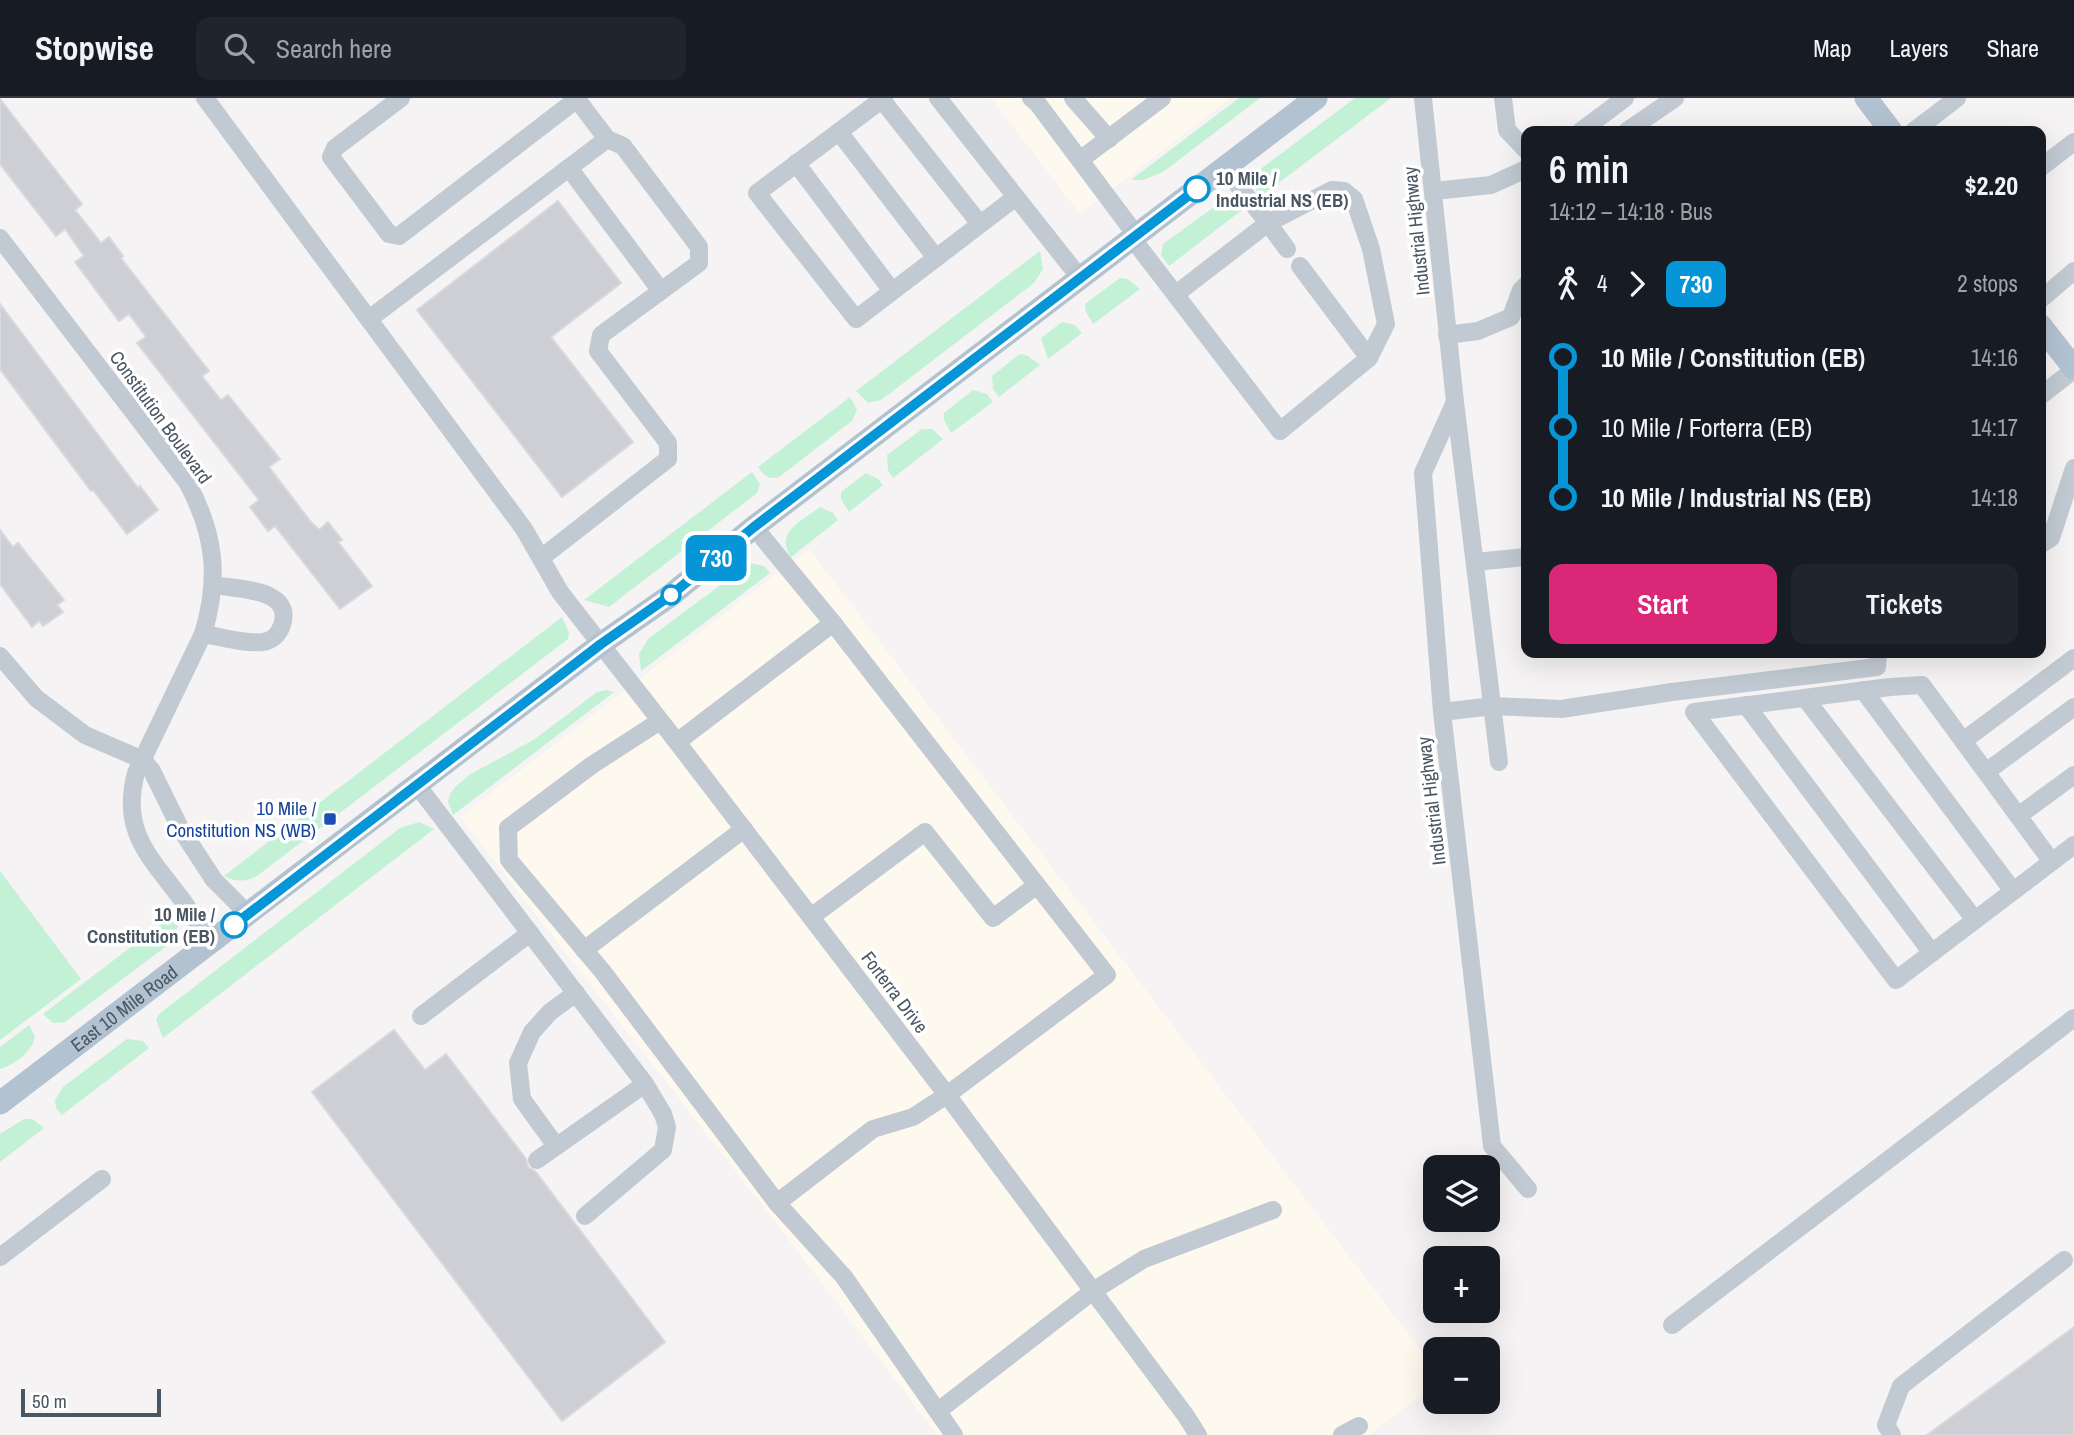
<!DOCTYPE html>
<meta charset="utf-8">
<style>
:root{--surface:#171b24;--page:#20242c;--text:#f1f3f6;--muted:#9ea1a6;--line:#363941;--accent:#db2777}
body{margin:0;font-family:"Archivo Narrow",sans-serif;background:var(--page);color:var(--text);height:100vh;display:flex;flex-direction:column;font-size:26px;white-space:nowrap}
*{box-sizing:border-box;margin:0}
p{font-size:23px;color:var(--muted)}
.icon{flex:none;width:38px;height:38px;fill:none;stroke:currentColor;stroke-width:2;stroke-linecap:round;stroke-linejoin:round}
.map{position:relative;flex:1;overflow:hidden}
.side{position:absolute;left:1521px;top:28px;width:525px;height:532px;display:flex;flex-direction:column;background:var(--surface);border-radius:14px;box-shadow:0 7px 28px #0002}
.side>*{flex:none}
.badge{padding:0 14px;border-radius:10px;font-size:24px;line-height:46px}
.controls{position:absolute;left:1423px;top:1057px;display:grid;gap:14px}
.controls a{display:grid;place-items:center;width:77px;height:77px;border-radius:14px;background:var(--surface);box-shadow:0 7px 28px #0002;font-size:35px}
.scale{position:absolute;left:21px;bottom:18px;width:140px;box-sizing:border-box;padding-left:7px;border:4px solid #4a5661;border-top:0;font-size:19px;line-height:24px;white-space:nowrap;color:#4a5661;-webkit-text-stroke:5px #fff;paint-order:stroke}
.map>.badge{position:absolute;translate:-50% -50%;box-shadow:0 0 0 4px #fff}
.legs{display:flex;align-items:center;gap:10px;height:77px;padding:0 28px;font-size:23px}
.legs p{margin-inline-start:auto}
.overview{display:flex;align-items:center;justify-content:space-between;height:119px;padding:0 28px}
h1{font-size:38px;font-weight:600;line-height:52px}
.cta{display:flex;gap:14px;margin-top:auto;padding:14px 28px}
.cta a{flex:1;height:80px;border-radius:14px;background:var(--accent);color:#fff;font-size:28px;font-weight:600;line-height:80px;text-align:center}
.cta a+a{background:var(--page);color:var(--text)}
ul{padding:0 28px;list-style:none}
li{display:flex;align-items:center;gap:24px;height:70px;font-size:26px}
li i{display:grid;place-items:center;width:10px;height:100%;margin:0 9px;background:currentColor}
li i::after{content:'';width:18px;height:18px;margin:-9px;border:5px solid;border-radius:50%;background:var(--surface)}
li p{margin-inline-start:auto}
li:first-child i{background:linear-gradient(#0000 50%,currentColor 0)}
li:last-child i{background:linear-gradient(currentColor 50%,#0000 0)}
header{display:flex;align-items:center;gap:42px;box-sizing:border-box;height:98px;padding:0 35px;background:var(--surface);border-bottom:2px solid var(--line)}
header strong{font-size:33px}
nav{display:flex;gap:38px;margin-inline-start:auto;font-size:24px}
.search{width:490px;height:63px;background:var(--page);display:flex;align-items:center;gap:18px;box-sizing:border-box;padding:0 24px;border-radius:14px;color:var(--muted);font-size:26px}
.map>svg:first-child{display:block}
.commercial{fill:#fdf9ef}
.green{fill:#c3f1d5}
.building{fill:#cdcfd5;stroke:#d7d9de;stroke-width:2}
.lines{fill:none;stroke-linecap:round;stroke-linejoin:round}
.minor{stroke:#c1cad2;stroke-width:18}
.major{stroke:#b3c2d1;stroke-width:23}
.line-1-casing{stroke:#fff;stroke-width:16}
.line-1{stroke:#0696d7;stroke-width:10}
.stop-1-dot{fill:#fff;stroke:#0696d7;stroke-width:3.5}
.transit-dot{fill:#1a4fb4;stroke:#fff;stroke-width:2.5}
.labels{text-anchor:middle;stroke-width:7;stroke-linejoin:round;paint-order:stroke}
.stop-label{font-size:19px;font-weight:bold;fill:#4a5661;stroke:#fff;text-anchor:start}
.street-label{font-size:19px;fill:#4a5661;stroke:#fff}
.transit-label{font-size:19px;fill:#164399;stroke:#fff;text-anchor:end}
</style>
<header>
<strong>Stopwise</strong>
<div class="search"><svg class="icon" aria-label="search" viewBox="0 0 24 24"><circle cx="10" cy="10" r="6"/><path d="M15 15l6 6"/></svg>Search here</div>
<nav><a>Map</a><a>Layers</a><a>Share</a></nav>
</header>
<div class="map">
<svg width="2074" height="1337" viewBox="0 0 2074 1337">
<rect width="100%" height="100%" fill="#f5f3f3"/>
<!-- commercial -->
<g class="commercial">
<polygon points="991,0 1231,0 1080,116"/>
<polygon points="809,451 1435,1271 1435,1287 1369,1337 937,1337 796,1151 460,719"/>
</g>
<!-- green -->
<g class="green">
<polygon points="1239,0 1260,0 1163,74 1143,82 1131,82"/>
<path d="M1355,0H1391L1260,99C1254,90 1251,83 1258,73Z"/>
<polygon points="1221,104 1236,106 1242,112 1169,168 1161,157 1163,146"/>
<polygon points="1040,153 1043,171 1034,185 881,302 868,305 856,293"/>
<polygon points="1120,180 1128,181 1140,191 1093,226 1086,214 1085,206"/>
<polygon points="1062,224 1075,227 1082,235 1048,261 1041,240"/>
<polygon points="1020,256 1028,258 1040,267 999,299 993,291 992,278"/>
<polygon points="973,292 987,296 993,304 951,335 944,322 944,315"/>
<path d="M850,299L857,312L852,323L779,379C768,382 764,377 758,369Z"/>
<polygon points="922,331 932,331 943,341 893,380 888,372 887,357"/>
<polygon points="752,374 760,386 757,395 609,509 584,502"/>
<polygon points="866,375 878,381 883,387 849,414 841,401 841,394"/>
<path d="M820,409L833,415L838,422L791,459C774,434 802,423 820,409Z"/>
<polygon points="750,465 764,468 770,475 641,573 639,556 648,541"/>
<path d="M562,519L569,535L568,541L257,778C246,784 236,784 224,778Z"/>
<polygon points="606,592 614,594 453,717 448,704 450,696 456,688 471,676 535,641 597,594"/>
<polygon points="419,724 434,731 163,940 156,922 159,916 400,730"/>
<polygon points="0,773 81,881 0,942"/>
<polygon points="177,814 178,829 168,847 65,924 53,925 43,916"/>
<path d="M29,927L35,939C32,954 14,967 0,971V949Z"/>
<polygon points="127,941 143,943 149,950 62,1017 56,1010 55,1002 63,989"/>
<polygon points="24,1021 32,1021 44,1030 0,1064 0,1036"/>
</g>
<!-- building -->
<g class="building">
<polygon points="0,1 82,106 75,112 101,145 109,139 123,158 121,160 209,273 202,278 221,302 228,297 280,361 269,369 311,424 319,432 328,424 342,442 338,444 372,488 340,511 275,428 268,433 250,409 259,402 137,245 146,239 129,216 119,223 75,164 84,158 65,131 56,138 0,66"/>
<polygon points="558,103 621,185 551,239 633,344 562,399 417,212"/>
<polygon points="0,206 138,390 140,388 158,412 127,436 93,392 91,393 0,271"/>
<polygon points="0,432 13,449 18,445 64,502 57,507 63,514 43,528 39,523 32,529 0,486"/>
<polygon points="394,932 425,972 446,956 526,1061 528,1069 535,1073 665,1244 562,1323 312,994"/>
<polygon points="2074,1229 2074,1337 1927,1337"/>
</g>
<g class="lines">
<!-- minor -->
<g class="minor">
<polyline points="205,0 524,431 560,494 677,644 947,997 1186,1318 1198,1337"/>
<polyline points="401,0 335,50 331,59 389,136 399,138 577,1"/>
<polyline points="884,0 757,95 856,221 1016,99 938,0"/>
<polyline points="1031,0 1038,6 1136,137"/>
<polyline points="1073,0 1109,41"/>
<polyline points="1423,0 1455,304 1499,664"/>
<polyline points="1503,0 1507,32 1526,52"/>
<polyline points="882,2 980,126"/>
<polyline points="1581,33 1625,0"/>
<polyline points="1627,33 1675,0"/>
<polyline points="1914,33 1957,0"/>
<polyline points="839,34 936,160"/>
<polyline points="1080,62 1162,0"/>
<polyline points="796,65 892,193"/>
<polyline points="569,70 661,193"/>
<polyline points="1224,70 1268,125 1332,92 1344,93 1354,101 1371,151 1386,226 1369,260"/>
<polyline points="2040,70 2074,44"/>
<polyline points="1434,93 1491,87 1526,71"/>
<polyline points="1016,99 1080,180"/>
<path d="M0,140L187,384C215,436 220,480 203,536L136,675C120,734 151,760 183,803C193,817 201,831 210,845"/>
<polyline points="1132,140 1280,333 1369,260 1300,168"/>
<polyline points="1176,196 1268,125 1287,151"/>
<polyline points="2040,202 2074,173"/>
<polyline points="369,221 607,41"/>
<polyline points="1447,237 1478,233 1511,219 1521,192 1526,187"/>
<polyline points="2040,298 2074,272"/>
<polyline points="1455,304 1423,375 1442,614 1492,1048 1528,1091"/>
<polyline points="754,429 833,525 1107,877 947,997 913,1019 873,1031 777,1105"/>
<polyline points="2040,447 2051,440 2074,370"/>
<polyline points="541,460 668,361 668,345 598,253 601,237 699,165 699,149 623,48 607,41 576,0"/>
<polyline points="1475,464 1526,459"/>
<path d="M203,536C222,539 244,546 263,544C272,543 279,536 282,527C294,490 236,491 213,487"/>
<polyline points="0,558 36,600 85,637 143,662 152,673 180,730 214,782 248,816"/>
<polyline points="1863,592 2013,793"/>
<polyline points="1805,600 1975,822"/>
<polyline points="1746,607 1932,855"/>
<polyline points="1442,614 1493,608 1561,611 1672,594 1877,569 1878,555"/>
<polyline points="660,623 592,667 508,730 509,762 603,874 777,1105 844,1179 954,1337"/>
<polyline points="1963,643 2074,560"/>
<polyline points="677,644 833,525"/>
<polyline points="1986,674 2074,609"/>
<polyline points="417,687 645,986 663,1016 667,1029 663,1052 585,1118"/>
<polyline points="2018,718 2074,677"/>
<polyline points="2052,764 1922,587 1890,589 1694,614 1896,882 2074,747"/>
<polyline points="811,819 925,734 993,820 1037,787"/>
<polyline points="584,852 744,731"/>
<polyline points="421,918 530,835"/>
<polyline points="556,1048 522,1001 518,965 532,934 550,914 576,895"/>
<polyline points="537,1062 645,986"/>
<polyline points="0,1159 102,1081"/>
<polyline points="1672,1227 2074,920"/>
<polyline points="938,1313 1093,1193 1144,1161 1273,1112"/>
<polyline points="1342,1337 1359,1328"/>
<polyline points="1892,1337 1886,1327 1901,1288 2064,1162"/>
</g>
<!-- major -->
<g class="major">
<polyline points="1866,0 1891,33"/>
<polyline points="2040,227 2074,270"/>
<path id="s1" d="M0,1005L601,546L671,497L754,429L1316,0"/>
</g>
</g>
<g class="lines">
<!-- line-1 casing -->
<g class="line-1-casing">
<polyline id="line-1" points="234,827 601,546 671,497 754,429 1197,91"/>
</g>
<!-- line-1 -->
<use href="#line-1" class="line-1"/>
</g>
<!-- markers -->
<g class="stop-1-dot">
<circle cx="1197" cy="91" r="12"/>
<circle cx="671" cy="497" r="9"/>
<circle cx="234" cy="827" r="12"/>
</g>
<rect class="transit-dot" x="323" y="714" width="14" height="14" rx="3.5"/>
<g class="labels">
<!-- stop labels -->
<g class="stop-label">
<text x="1216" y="87">10 Mile /<tspan x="1216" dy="22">Industrial NS (EB)</tspan></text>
<text x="215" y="823" text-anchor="end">10 Mile /<tspan x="215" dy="22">Constitution (EB)</tspan></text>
</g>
<!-- street labels -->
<g class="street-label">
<text transform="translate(1416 133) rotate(-96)" y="7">Industrial Highway</text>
<text transform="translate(161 319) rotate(54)" y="7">Constitution Boulevard</text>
<text transform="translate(1431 703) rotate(-97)" y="7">Industrial Highway</text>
<text transform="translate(895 894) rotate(53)" y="7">Forterra Drive</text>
<text dy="7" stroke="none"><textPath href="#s1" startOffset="156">East 10 Mile Road</textPath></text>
</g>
<!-- transit labels -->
<g class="transit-label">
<text x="316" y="717">10 Mile /<tspan x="316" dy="22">Constitution NS (WB)</tspan></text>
</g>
</g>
</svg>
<div class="controls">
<a><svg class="icon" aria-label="layers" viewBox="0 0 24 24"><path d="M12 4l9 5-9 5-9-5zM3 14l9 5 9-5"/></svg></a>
<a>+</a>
<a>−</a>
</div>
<div class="scale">50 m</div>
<b class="badge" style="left:716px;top:460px;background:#0696d7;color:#fff">730</b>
<section class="side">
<div class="overview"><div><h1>6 min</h1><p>14:12 – 14:18 · Bus</p></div><b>$2.20</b></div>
<div class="legs"><svg class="icon" aria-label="walk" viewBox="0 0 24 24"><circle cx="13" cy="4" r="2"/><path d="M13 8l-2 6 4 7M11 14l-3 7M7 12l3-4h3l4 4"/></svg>4<svg class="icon" aria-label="forward" viewBox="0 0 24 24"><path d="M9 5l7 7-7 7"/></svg><b class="badge" style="background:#0696d7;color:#fff">730</b><p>2 stops</p></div>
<ul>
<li><i style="color:#0696d7"></i><b>10 Mile / Constitution (EB)</b><p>14:16</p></li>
<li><i style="color:#0696d7"></i><span>10 Mile / Forterra (EB)</span><p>14:17</p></li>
<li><i style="color:#0696d7"></i><b>10 Mile / Industrial NS (EB)</b><p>14:18</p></li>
</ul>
<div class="cta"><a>Start</a><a>Tickets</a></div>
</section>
</div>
